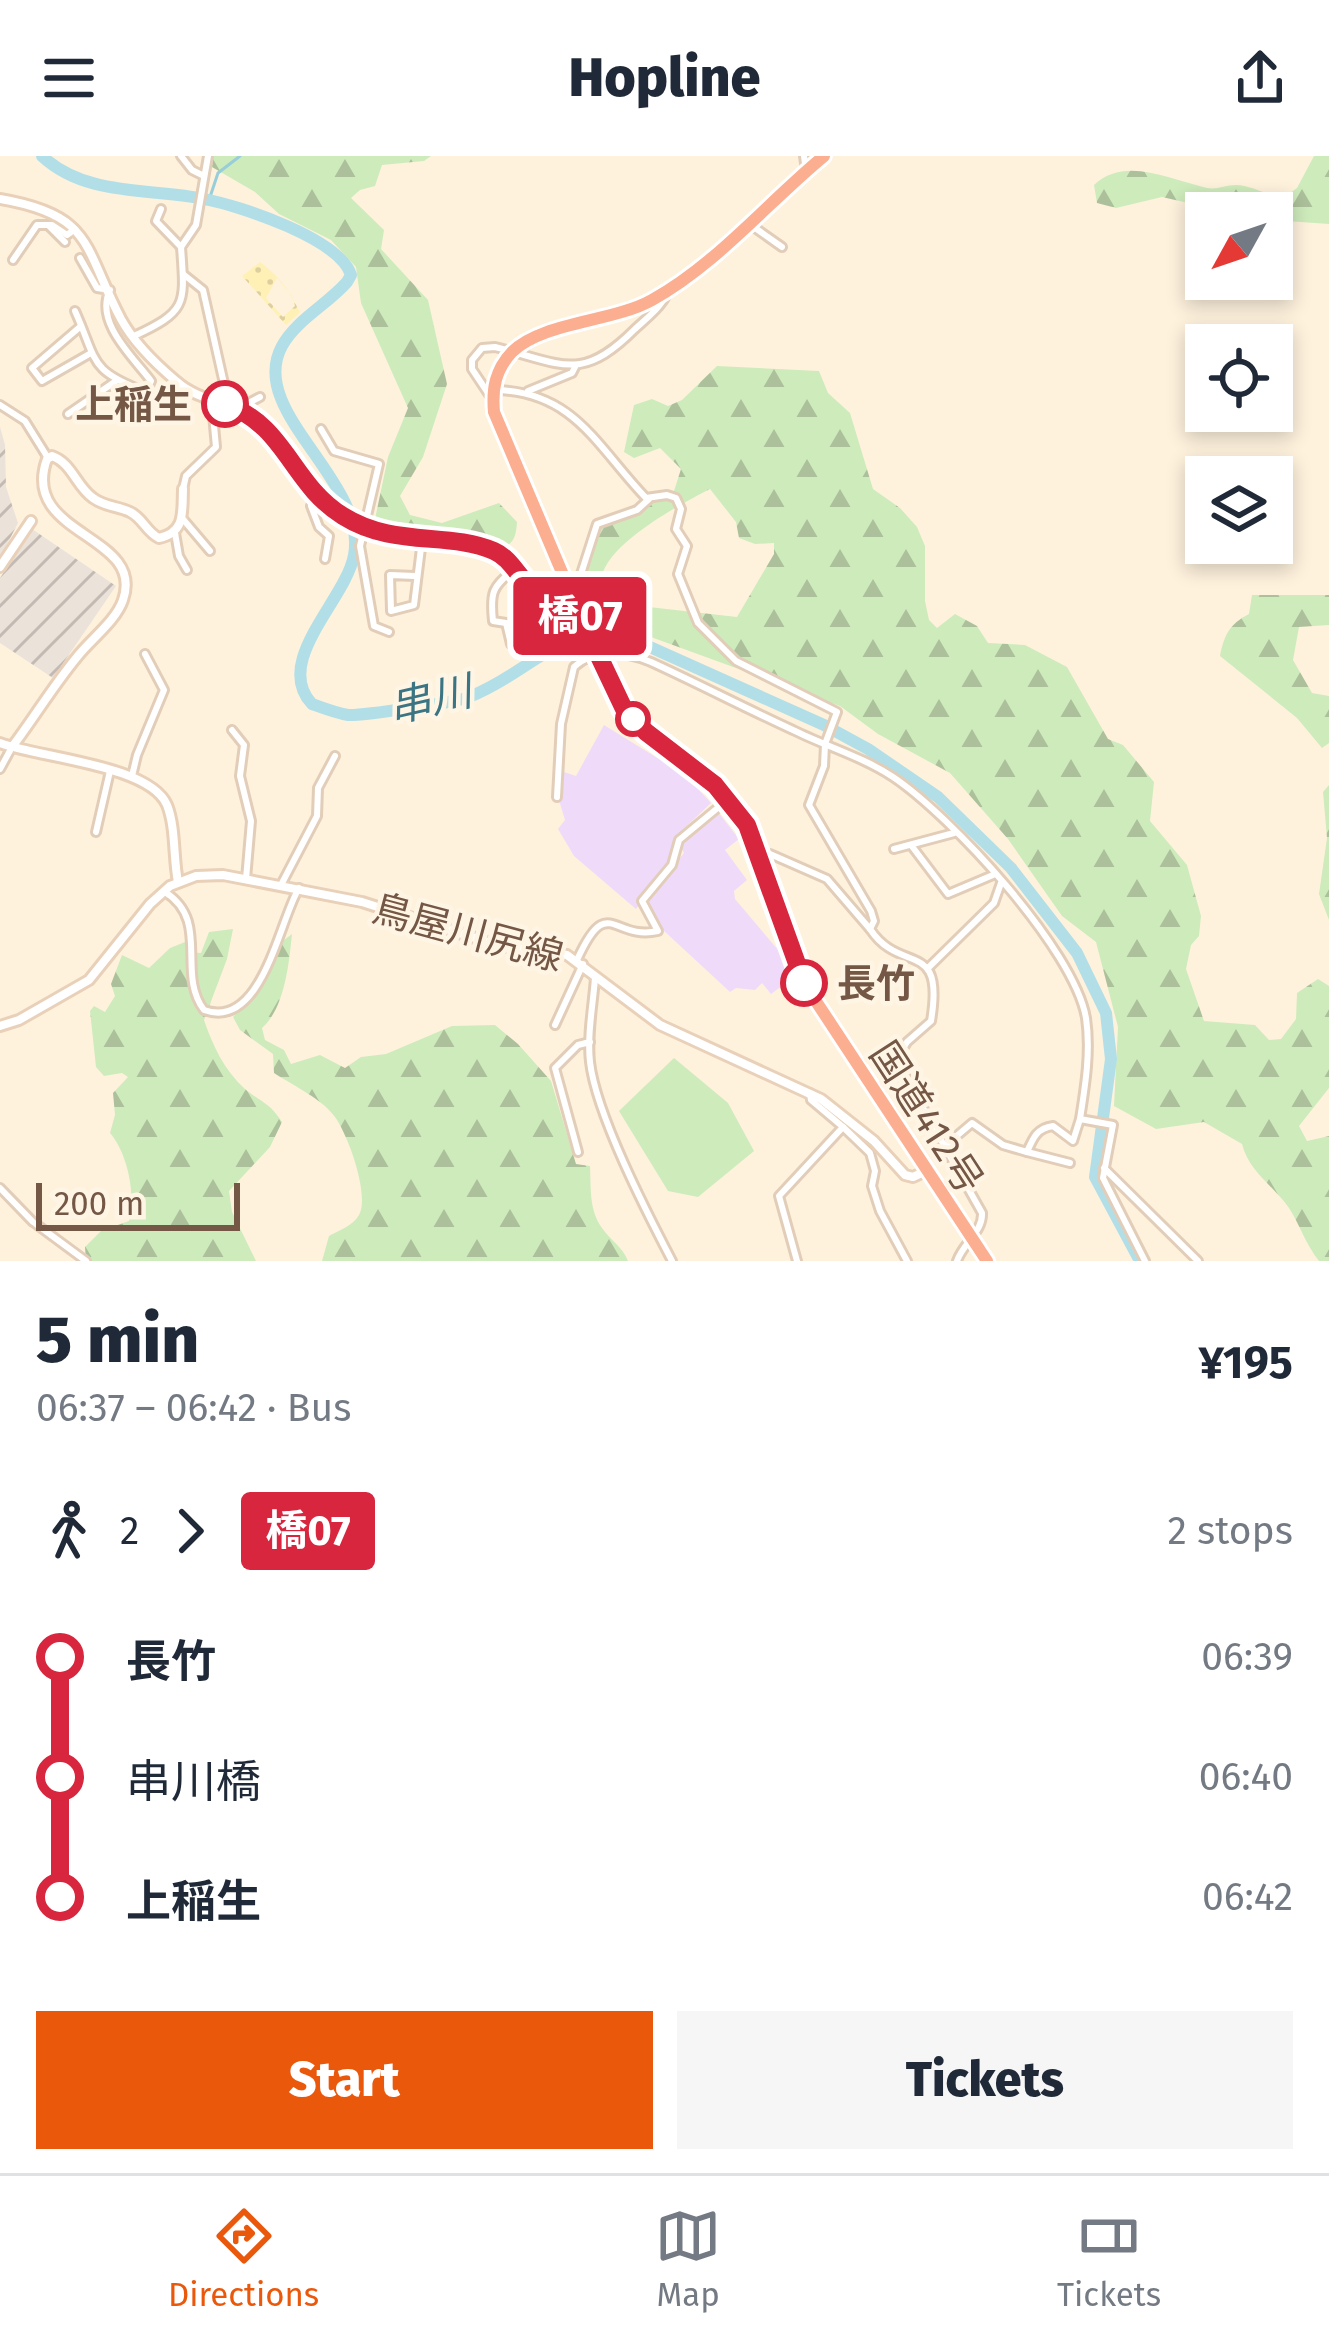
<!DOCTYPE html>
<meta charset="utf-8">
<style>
:root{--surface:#fff;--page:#f6f6f7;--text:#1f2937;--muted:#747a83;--line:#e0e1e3;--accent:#ea580c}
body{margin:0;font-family:"Fira Sans","Noto Sans JP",sans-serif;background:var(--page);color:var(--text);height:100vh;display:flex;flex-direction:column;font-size:45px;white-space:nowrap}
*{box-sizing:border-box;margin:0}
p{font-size:39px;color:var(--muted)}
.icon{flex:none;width:66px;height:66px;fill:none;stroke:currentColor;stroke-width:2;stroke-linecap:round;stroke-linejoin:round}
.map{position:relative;height:1105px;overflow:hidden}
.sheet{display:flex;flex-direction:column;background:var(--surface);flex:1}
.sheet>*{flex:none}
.badge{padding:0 24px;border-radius:9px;font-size:42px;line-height:78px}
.needle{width:78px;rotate:230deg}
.tools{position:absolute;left:1185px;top:36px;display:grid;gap:24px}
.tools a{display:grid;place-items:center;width:108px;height:108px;border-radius:0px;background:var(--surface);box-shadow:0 6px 18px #0003;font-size:60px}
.scale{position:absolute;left:36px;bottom:30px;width:204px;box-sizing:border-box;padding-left:12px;border:6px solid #745745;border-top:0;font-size:33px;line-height:42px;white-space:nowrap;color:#745745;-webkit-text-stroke:9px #fff5e5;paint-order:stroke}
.map>.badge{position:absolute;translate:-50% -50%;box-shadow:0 0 0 6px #fff}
.legs{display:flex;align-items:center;gap:18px;height:132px;padding:0 36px;font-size:39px}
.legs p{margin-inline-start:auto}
.head{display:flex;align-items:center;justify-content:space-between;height:204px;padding:0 36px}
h1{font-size:66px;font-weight:800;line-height:90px}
.primary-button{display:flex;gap:24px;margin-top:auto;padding:24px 36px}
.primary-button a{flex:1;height:138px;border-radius:0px;background:var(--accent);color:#fff;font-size:48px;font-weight:800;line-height:138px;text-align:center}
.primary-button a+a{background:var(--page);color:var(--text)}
ul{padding:0 36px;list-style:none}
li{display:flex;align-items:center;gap:42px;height:120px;font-size:45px}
li i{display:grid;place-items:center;width:18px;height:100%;margin:0 15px;background:currentColor}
li i::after{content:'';width:30px;height:30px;margin:-15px;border:9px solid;border-radius:50%;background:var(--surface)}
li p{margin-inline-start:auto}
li:first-child i{background:linear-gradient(#0000 50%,currentColor 0)}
li:last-child i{background:linear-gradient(currentColor 50%,#0000 0)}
header{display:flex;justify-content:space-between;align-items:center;height:156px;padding:0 36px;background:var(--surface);font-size:54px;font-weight:800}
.dock{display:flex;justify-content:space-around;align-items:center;height:168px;border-top:3px solid var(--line);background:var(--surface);font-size:33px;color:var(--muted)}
.dock a{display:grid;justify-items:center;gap:6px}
.dock .active{color:var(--accent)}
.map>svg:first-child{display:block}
.industrial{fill:url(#industrial-furrows)}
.education{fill:#efdbf9}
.forest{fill:url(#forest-firs);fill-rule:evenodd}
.sand{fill:url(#sand-dots);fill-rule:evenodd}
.pitch{fill:#ceebbc}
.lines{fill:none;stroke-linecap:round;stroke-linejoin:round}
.stream{stroke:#97ceda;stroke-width:3}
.river{stroke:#b2dfe7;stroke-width:12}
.street-casing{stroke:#e2cdb9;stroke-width:12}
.secondary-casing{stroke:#e9d0b9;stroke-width:14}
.highway-casing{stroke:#fff;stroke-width:18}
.street{stroke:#fff;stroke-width:6}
.secondary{stroke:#fff;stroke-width:8}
.highway{stroke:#fcae90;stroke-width:12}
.line-1-casing{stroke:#fff;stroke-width:27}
.line-1{stroke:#d7263d;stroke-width:18}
.stop-1-dot{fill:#fff;stroke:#d7263d;stroke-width:6}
.labels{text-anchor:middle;stroke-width:9;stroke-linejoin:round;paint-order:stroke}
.stop-label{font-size:39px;font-weight:bold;fill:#745745;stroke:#fff5e5;text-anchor:end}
.street-label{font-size:39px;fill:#745745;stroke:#fff5e5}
.water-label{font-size:42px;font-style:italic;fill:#3b7583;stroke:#fff5e5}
</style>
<header><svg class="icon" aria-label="menu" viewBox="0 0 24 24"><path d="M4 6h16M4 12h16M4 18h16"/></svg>Hopline<svg class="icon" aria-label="share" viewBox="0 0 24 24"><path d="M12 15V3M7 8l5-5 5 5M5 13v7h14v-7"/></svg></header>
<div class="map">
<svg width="1329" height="1105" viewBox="0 0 1329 1105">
<defs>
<pattern id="industrial-furrows" width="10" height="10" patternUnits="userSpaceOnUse" patternTransform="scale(3)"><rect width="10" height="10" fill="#ebe2da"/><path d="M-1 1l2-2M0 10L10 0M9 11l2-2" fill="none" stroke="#c3bab3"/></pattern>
<pattern id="forest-firs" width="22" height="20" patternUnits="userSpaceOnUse" patternTransform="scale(3)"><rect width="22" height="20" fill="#ceebbc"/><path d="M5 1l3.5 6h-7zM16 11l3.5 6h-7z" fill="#acc19b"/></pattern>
<pattern id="sand-dots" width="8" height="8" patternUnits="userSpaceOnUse" patternTransform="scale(3)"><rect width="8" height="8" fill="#fff0b6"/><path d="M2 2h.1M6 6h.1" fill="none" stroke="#ded09e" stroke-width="1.8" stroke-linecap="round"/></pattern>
</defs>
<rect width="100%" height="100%" fill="#fef2dd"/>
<!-- industrial -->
<g class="industrial">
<polygon points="0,271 5,289 6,331 18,367 0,402"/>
<polygon points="32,373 116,430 53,522 0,487 0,422"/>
</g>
<!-- education -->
<g class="education">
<polygon points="604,569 685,619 711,647 674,682 668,709 636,753 574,700 558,673 565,664 558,641 561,615 576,620"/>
<polygon points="718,656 739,683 725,694 747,724 734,735 735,743 779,795 791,823 771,838 762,827 755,834 736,832 730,836 663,774 644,747 684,697 681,691 684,683"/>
</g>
<!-- forest -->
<g class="forest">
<path d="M213,0H431L424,5L382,9L375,30L360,34L351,42L384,74L381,93L428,144L447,228L423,301L400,340L410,359L442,367L499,347L517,366C516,384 512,389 496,395L384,374L375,363L388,301L408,252L361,147L356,111L331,84L279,58L255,36L212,11Z"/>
<path d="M1314,0H1329V68L1272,64V57H1232L1162,41L1116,52L1097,47L1094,29C1125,0 1168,23 1207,32C1217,34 1225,29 1236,29C1250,29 1268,39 1282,43L1297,32Z"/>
<path d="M717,210L819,215L828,237L850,257L873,333L900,352L917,371L925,390V445L929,464L937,472L955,458L977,470L988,487L1025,489L1067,511L1108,583L1123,589L1154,626L1150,665L1187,709L1201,760L1199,780L1191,789L1186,813L1204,865L1255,869L1269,884L1281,883L1296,863L1297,837L1318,823L1329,830V932L1299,970L1307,985L1329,980V1105H1319C1306,1089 1300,1069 1289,1052C1273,1029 1249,1016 1242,988L1204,966L1156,973L1114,950L1118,871L1096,786L1062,760L1008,683L950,617L878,578L840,550L629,473L604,468L589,459L602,448L595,431L582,433L598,373L639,348L674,335L681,313L660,292L634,302L624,296L634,249L652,243L668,250L682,244ZM710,333L736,366L739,382L755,388L774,387V398L737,461L640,450L623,455C551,415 677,350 710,333Z"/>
<path d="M1252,439H1329V469L1299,471L1293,504L1312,537L1329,540V587L1322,592L1297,562L1220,500C1224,480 1229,468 1249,458Z"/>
<polygon points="1329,629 1329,764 1319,738 1327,682 1323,636"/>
<path d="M233,773L227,803L204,864C213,890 224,914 245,933C262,947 269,946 282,966L270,991L229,1035L232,1056L256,1105H86L85,1091L101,1075L129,1065C136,1040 128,998 110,977L115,959L113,937L128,921L122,917L104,920L96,911L90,855L94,850L105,856L115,840L111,828L122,799L149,812L170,792L185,786L186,796L201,797L209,776Z"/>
<path d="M292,778C289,807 285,852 262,872L265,884L284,894L291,908L320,899L345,912L361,901L386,898L452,870L495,869L518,888L551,925L576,1008L590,1010C591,1032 589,1054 602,1072C611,1085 622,1090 628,1105H322L329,1080C338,1075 354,1069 359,1059C370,1039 348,979 335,961C322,943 294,930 274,917L273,898L240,874L233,861L264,828L284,784Z"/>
</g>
<!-- sand -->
<path class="sand" d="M260,106C283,124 287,132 300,156L286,169L242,120ZM277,122L292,140L295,150L283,161L266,142Z"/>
<!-- pitch -->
<polygon class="pitch" points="674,902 728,947 754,995 698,1041 668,1035 619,955"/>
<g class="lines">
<!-- stream -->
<polyline class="stream" points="209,44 218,17 240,0"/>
<!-- river -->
<path class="river" d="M42,0C86,41 151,32 204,43C241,50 340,83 351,119L347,126C328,148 296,164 282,190C246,256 368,324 354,399C346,444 272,505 312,548C323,552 336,557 348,559C360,560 458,546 469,541C532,516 555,469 632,483L824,569L868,593L938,641L1011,712L1077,797L1106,857L1111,903L1095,1021L1140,1105"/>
<!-- street casing -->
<g class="street-casing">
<g id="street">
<polyline points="181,0 192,14 204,20"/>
<polyline points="804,0 806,15"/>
<polyline points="161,53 156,65 181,91"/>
<polyline points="751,69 782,91"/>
<polyline points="50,71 65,86"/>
<path d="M80,102L97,132L110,134C94,166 133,201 151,225L146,236L167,250L191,236"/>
<polyline points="13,104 37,69 52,69 67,79 75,73"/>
<polyline points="183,118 203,134 229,250"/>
<path d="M75,155C98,206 88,214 146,236"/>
<polyline points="81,170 32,212 42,225 91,197"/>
<path d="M134,180C188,155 185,148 181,91L196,69L208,0"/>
<path d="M496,234C575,236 597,291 646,342L667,339L676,342L681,353L676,373L687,390L678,418L698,467L736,505L837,556L825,588L824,610L809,649L871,755L874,765L870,773L827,723L770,698L760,702"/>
<polyline points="528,235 572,217 576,209"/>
<path d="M490,240L472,213V204L482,192L495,191C563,208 581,227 635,173C647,162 660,152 667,138"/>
<polyline points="0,249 25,265 48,302"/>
<polyline points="237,253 260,241"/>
<polyline points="68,258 116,225"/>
<polyline points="321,273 334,295 379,308 360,390 374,470 389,476"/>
<polyline points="183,333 186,320 216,291 213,259 216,246"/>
<polyline points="318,339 311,350 319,371 329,380 325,403"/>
<polyline points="182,362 210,395"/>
<polyline points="175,377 179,400 187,414"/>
<polyline points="415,420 390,419 391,455 414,449 422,384"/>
<polyline points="569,435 579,424 597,368 637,354 649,343"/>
<path d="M511,488L506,467L493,465C490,437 492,430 515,413"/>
<polyline points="232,574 244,589 240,620 251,665 246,723"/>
<polyline points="0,613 12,591"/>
<polyline points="132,620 137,599 164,534 145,498"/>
<path d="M557,641L561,568L574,511C595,492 627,496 651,506C699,528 745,552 793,574C825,590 863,601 893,621C951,660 1074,793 1086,862C1091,896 1085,931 1080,963L1113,969L1103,1022L1145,1105"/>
<polyline points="96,676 110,615"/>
<polyline points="911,689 948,738 993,719"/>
<polyline points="894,693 954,677"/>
<polyline points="281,729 317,660 318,632 335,600"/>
<path d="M165,736C211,765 176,817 204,854C262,875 279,765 299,732"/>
<path d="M870,773C901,820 945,781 931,865L907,886L896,904L982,1057C983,1076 963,1087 957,1105"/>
<path d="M577,804C608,736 612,785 658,775L642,745L672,709L679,684L726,645"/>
<polyline points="928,812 994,747 1001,727"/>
<path d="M595,822C593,849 587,879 590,906C596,958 647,1057 672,1105"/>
<polyline points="555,869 583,808"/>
<polyline points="843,971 870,997 875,1015 872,1030 880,1055 907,1105"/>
<path d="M946,989L972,967L1003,989L1027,996C1033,982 1037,972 1053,970L1073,985L1080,963"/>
<polyline points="578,996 555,912 578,889 590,886"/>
<polyline points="1027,996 1070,1007"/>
<polyline points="1104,1012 1198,1105"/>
<polyline points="0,1032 33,1066"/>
<polyline points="36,1068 86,1105"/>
<polyline points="797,1105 779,1040 843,971 811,944 810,937"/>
</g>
</g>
<!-- secondary casing -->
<g class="secondary-casing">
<g id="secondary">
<path d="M0,43C94,59 83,91 121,163C133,185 157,209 176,225C200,247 233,245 259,264C300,294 302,341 359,369C401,389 452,377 494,395C512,403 518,422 533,433L569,435"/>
<polyline points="0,411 31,365"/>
<path d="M0,587C41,602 150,609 167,649C176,672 173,701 178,726"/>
<path d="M12,591C34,562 53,530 77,501C90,484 116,465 123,444C146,378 19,380 47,303L52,300C72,307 76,330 93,342C105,351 118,350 130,356C143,362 146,376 159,382C186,376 182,356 183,333"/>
<polyline points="0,870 19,864 89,824 150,748 170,730 196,720 223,719 362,746 500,790 567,799 660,869 821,943 874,985 905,1019 913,1021 926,1015"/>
</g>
</g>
<!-- highway casing -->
<g class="highway-casing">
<path id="highway" d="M824,0C767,47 717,108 652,144C613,166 542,166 512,196C495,214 492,233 494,256L614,539L646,576L715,629L747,669L802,824L987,1105"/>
</g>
<!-- street -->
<use href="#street" class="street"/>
<!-- secondary -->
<use href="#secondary" class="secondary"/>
<!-- highway -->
<use href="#highway" class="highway"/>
</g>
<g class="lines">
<!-- line-1 casing -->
<g class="line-1-casing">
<path id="line-1" d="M225,248C286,269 291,328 343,360C394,392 448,375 494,395C512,403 518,422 533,433L568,435L624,553L646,576L715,629L747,669L804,827"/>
</g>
<!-- line-1 -->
<use href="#line-1" class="line-1"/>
</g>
<!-- markers -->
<g class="stop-1-dot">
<circle cx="225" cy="248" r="21"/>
<circle cx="633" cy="563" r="15"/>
<circle cx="804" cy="827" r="21"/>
</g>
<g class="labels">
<!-- stop labels -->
<g class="stop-label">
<text x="192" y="262">上稲生</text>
<text x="837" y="841" text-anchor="start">長竹</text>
</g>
<!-- street labels -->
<g class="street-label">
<text transform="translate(468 776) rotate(15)" y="14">鳥屋川尻線</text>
<text transform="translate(927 961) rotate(57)" y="14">国道412号</text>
</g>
<!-- water labels -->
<g class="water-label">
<text transform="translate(430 543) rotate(-13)" y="15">串川</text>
</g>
</g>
</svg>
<div class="tools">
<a><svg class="needle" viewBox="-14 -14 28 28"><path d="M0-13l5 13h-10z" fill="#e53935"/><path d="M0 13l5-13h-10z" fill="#747a83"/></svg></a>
<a><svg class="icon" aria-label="locate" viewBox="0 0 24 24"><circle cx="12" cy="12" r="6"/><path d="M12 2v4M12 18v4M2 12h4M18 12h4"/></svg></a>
<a><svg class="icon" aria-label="layers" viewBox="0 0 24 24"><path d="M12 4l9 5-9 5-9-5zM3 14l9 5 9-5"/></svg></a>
</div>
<div class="scale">200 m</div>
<b class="badge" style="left:580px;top:460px;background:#d7263d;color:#fff">橋07</b>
</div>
<section class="sheet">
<div class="head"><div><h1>5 min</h1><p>06:37 – 06:42 · Bus</p></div><b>¥195</b></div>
<div class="legs"><svg class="icon" aria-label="walk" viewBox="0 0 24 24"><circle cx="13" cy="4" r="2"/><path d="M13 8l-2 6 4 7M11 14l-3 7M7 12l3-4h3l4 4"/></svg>2<svg class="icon" aria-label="forward" viewBox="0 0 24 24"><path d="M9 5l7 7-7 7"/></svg><b class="badge" style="background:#d7263d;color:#fff">橋07</b><p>2 stops</p></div>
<ul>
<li><i style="color:#d7263d"></i><b>長竹</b><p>06:39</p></li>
<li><i style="color:#d7263d"></i><span>串川橋</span><p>06:40</p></li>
<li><i style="color:#d7263d"></i><b>上稲生</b><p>06:42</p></li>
</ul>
<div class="primary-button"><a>Start</a><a>Tickets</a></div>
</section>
<nav class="dock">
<a class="active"><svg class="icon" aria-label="directions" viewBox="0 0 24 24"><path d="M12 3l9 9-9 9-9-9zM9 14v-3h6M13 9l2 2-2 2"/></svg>Directions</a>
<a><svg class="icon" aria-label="map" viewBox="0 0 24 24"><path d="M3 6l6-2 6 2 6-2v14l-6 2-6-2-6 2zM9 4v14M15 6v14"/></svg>Map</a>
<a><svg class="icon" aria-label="tickets" viewBox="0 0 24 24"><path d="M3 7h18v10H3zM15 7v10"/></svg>Tickets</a>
</nav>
